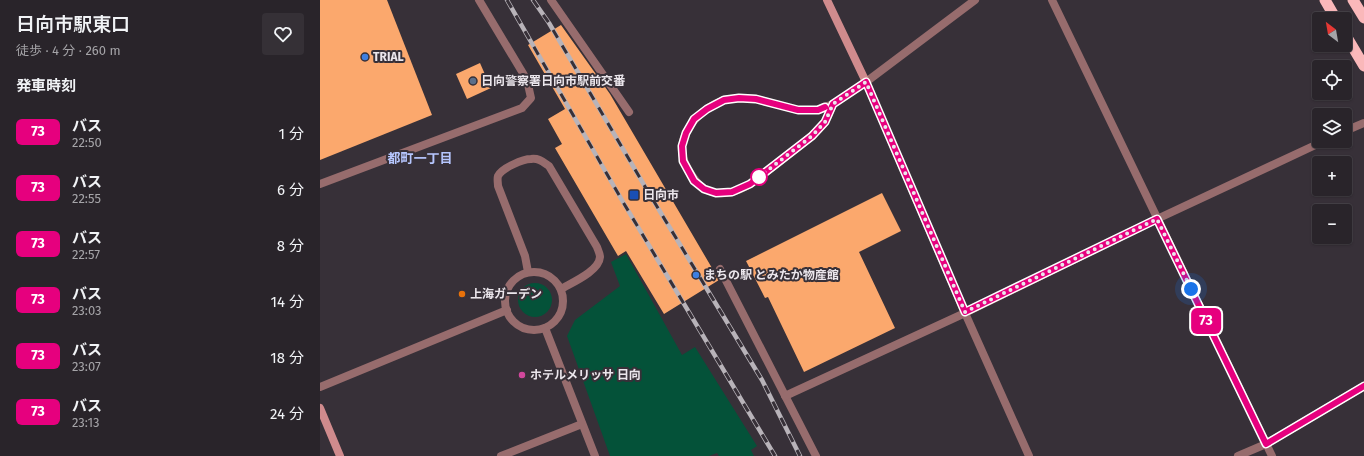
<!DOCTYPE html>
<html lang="ja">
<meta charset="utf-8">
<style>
:root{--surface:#29242a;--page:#353036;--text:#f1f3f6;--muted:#a5a4a8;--line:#454147}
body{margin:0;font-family:"Fira Sans","Noto Sans JP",sans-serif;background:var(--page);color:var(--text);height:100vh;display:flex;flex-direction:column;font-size:15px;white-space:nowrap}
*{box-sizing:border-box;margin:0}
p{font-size:13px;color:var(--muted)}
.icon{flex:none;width:22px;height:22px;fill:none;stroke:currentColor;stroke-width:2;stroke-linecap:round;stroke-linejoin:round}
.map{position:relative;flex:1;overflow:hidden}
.sheet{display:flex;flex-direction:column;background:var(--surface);width:320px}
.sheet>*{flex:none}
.badge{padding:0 8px;border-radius:6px;font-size:14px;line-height:26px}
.needle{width:26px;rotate:329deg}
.tools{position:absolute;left:992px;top:12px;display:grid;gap:8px}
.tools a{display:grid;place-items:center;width:40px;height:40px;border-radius:4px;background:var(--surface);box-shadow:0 1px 3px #0004,0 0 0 1px var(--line);font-size:20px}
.you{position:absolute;width:20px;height:20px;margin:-10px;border:3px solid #fff;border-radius:50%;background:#1a73e8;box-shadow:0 0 0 6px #1a73e833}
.map>.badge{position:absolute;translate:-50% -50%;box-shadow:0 0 0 2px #fff}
h2{padding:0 16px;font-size:15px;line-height:36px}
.round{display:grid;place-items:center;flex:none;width:42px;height:42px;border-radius:4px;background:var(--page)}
.headline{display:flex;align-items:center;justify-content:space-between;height:68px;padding:0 16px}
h1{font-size:19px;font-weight:600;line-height:30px}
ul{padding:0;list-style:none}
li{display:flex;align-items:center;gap:12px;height:56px;padding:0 16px}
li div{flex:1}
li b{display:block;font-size:15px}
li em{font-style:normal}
li .badge{min-width:44px;font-weight:700;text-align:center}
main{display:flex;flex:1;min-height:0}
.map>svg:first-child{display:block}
.green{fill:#045239}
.building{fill:#fba86d}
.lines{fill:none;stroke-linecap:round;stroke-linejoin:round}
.service{stroke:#976c6d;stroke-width:8}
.minor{stroke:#976c6d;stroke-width:8}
.tertiary{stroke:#976c6d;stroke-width:8}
.secondary{stroke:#d08b8d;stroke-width:8}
.trunk{stroke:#fab8ba;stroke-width:11}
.rail-casing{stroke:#b8b3b9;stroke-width:4.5}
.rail{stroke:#373038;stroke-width:3;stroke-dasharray:9;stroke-linecap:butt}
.line-casing{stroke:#fff;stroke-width:9}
.line{stroke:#e6007e;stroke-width:6}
.walk{stroke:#ebe6ec;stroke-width:4;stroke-dasharray:0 7.2}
.shop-dot{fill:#3f7fe0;stroke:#373038;stroke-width:1.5}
.service-dot{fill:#5c6f8a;stroke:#373038;stroke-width:1.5}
.stop-dot{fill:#fff;stroke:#e6007e;stroke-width:2}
.transit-dot{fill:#1a4fb4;stroke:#373038;stroke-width:1.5}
.food-dot{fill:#e8710a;stroke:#373038;stroke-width:1.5}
.hotel-dot{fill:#d1479c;stroke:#373038;stroke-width:1.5}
.labels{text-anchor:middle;stroke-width:4;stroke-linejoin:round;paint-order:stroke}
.poi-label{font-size:12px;font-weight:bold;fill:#ebe6ec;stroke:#373038;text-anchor:start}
.neighbourhood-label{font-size:13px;font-weight:bold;fill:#b6c6fe;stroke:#373038}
</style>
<main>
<section class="sheet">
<div class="headline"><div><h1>日向市駅東口</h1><p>徒歩 · 4 分 · 260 m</p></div><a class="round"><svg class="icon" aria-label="heart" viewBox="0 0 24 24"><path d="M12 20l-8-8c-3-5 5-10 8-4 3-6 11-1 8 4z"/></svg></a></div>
<h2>発車時刻</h2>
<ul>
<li><span class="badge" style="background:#e6007e;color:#fff">73</span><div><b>バス</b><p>22:50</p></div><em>1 分</em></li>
<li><span class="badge" style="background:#e6007e;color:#fff">73</span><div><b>バス</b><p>22:55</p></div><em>6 分</em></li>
<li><span class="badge" style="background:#e6007e;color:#fff">73</span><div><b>バス</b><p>22:57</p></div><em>8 分</em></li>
<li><span class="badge" style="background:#e6007e;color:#fff">73</span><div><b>バス</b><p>23:03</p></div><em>14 分</em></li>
<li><span class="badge" style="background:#e6007e;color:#fff">73</span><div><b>バス</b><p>23:07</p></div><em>18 分</em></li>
<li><span class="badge" style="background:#e6007e;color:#fff">73</span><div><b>バス</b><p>23:13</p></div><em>24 分</em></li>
</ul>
</section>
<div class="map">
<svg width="1044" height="456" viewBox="0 0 1044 456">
<rect width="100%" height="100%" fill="#373038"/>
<!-- green -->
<g class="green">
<polygon points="306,254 362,355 375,347 437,446 431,450 434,456 399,456 397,453 389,456 290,456 247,336 255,320 300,286 291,262"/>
<circle cx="215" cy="300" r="17"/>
</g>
<!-- building -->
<g class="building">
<polygon points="0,0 67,0 112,115 0,160"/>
<polygon points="241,25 290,94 399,280 344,314 306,251 298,256 235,148 242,144 228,119 245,109 208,45"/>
<polygon points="160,63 171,88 147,99 136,74"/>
<polygon points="562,193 581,231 539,252 575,328 484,372 448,297 445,298 426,261"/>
</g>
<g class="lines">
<!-- service -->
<polyline class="service" points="181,456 262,424"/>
<!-- minor -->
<g class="minor">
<polyline points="231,0 309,112"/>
<polyline points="732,0 952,456"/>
<path d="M419,98L436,99L478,110H497L513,104C510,110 508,118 504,123C491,139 473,150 458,163C444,173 429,188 412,192C389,197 378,187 368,169C364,162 361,154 362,146C365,125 384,107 404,100C408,99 414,99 419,98Z"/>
<polyline points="1025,131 1044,123"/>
<polyline points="0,184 202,108 211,98 207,80 159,0"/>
<polyline points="400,269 496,456"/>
<path d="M208,272L205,256L178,186C178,183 177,179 178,176C182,168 203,159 211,159C219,158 223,162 229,166L277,247C278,250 280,254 280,257C279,271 253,282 241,289"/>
<polyline points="465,396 645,313 837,219 1004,141"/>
<polyline points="918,456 946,444 1044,386"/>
</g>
<!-- tertiary -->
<g class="tertiary">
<polyline points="546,82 645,313 709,456"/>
<polyline points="513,104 546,82 655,0"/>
<circle cx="214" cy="301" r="29"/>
<polyline points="225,328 275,456"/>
<polyline points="0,387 187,310"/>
</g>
<!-- secondary -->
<g class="secondary">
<polyline points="507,0 546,82"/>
<polyline points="0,408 20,456"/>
</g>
<!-- trunk -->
<g class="trunk">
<polyline points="1005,0 1016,19"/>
<polyline points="1033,0 1044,18"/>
<polyline points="1025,34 1044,66"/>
</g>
<!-- rail casing -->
<g class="rail-casing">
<g id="rail">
<polyline points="187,0 303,202 455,456"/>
<polyline points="213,0 229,23 327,190 442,380 480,456"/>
</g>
</g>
<!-- rail -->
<use href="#rail" class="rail"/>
</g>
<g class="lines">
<!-- line casing -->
<g class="line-casing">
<polyline id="line" points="505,107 498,110 478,110 436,99 419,98 404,100 387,109 374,119 366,133 362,146 363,161 374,181 384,189 396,193 412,192 430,184 492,136 505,122 513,104 546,82 645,312 837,219 946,444 1044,386"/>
</g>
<!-- line -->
<use href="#line" class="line"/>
<!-- walk -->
<polyline class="walk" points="439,177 492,136 505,122 513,104 546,82 645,312 837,219 871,289"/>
</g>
<!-- markers -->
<g class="shop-dot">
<circle cx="45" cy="57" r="4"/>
<circle cx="376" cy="275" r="4"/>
</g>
<circle class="service-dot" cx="153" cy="81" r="4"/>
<circle class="stop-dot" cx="439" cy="177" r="8"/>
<rect class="transit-dot" x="309" y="190" width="10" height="10" rx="2"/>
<circle class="food-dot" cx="142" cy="294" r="4"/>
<circle class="hotel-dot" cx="202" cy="375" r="4"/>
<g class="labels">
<!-- poi labels -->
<g class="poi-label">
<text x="53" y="61">TRIAL</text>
<text x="161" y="85">日向警察署日向市駅前交番</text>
<text x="323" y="199">日向市</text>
<text x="384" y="279">まちの駅 とみたか物産館</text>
<text x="150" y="298">上海ガーデン</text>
<text x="210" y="379">ホテルメリッサ 日向</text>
</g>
<!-- neighbourhood labels -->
<g class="neighbourhood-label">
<text x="100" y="163">都町一丁目</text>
</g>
</g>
</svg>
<div class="tools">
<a><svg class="needle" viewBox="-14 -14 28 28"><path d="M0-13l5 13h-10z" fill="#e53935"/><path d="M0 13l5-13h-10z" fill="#a5a4a8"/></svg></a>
<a><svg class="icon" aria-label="locate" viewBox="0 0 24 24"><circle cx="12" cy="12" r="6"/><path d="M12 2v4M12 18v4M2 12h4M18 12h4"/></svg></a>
<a><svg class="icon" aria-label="layers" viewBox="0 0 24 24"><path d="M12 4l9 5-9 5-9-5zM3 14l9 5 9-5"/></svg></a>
<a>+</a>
<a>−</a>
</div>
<div class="you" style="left:871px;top:289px"></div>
<b class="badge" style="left:886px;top:321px;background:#e6007e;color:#fff">73</b>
</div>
</main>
